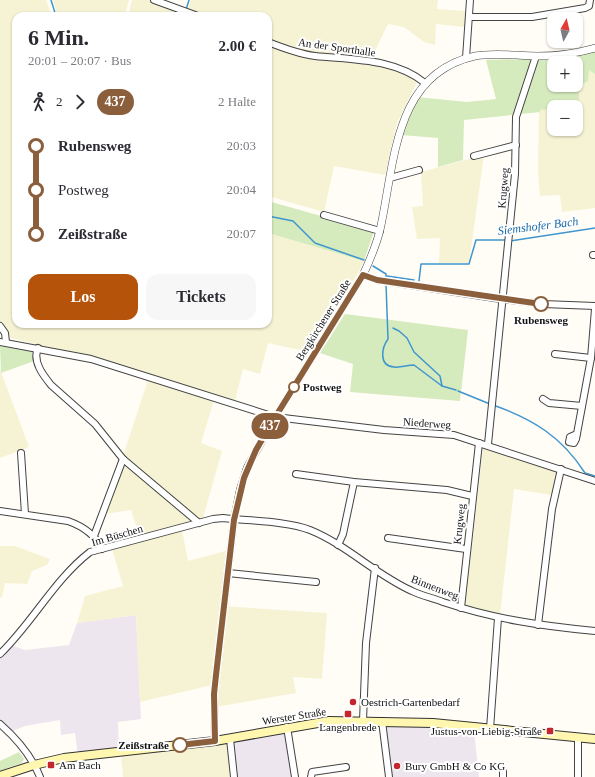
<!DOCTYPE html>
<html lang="de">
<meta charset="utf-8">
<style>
:root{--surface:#fff;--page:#f7f7f7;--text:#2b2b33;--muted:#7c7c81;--accent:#b45309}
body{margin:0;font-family:"Times New Roman",serif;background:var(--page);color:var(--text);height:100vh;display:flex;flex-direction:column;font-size:15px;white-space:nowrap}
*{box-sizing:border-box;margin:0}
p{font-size:13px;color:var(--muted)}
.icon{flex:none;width:22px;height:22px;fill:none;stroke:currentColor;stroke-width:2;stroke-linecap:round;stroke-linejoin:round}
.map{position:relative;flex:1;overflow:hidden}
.drawer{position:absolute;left:12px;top:12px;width:260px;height:316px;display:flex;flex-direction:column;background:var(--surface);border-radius:12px;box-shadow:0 1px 3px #0004}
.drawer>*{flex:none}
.badge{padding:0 8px;border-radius:13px;font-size:14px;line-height:26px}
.needle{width:26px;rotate:8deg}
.tools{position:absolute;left:547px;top:12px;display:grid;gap:8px}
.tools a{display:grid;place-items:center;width:36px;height:36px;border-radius:8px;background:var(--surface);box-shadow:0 1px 3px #0004;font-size:20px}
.map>.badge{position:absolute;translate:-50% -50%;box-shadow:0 0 0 2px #fff}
.legs{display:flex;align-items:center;gap:6px;height:44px;padding:0 16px;font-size:13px}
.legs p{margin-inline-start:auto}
.summary{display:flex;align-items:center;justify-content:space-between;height:68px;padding:0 16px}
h1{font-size:22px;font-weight:700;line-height:30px}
.button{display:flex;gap:8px;margin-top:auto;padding:8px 16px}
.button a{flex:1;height:46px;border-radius:12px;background:var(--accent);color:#fff;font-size:16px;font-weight:700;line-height:46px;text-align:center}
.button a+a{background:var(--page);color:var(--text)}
ul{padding:0 16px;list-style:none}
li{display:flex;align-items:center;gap:14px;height:44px;font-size:15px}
li i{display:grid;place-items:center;width:6px;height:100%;margin:0 5px;background:currentColor}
li i::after{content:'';width:10px;height:10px;margin:-5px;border:3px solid;border-radius:50%;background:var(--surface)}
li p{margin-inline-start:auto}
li:first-child i{background:linear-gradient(#0000 50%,currentColor 0)}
li:last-child i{background:linear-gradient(currentColor 50%,#0000 0)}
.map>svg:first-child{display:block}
.industrial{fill:#eee6ef}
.farmland{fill:#f6f3d4}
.green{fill:#d5ebbd;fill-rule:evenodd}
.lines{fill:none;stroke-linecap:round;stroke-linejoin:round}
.stream{stroke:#3f96cf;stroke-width:1.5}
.minor-casing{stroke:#444;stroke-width:8}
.tertiary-casing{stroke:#444;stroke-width:8}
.secondary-casing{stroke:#333;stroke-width:10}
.minor{stroke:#fff;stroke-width:6}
.tertiary{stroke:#fff;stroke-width:7}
.secondary{stroke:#fff6b0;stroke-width:8}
.line-1-casing{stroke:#fff;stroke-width:9}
.line-1{stroke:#8b5e3c;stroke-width:6}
.stop-1-dot{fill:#fff;stroke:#8b5e3c;stroke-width:2}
.poi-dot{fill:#c4262e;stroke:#fff;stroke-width:1.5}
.labels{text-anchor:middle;stroke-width:4;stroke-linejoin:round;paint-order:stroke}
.street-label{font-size:11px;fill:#111;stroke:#fff}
.stop-label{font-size:11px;font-weight:bold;fill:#111;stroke:#fff}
.poi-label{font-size:11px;fill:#111;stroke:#fff;text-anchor:start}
.water-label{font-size:12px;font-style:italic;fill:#1768a6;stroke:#fff}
</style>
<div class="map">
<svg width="595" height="777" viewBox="0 0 595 777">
<rect width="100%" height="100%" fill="#fffdf5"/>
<!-- industrial -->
<g class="industrial">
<polygon points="136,615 141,719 118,722 119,753 78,757 75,733 61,735 60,720 25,726 8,733 0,724 0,653 11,645 25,650 69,645 77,623"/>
<polygon points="381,723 474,730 479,777 389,777"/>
<polygon points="285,730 293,777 232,777 228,742"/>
</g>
<!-- farmland -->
<g class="farmland">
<polygon points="0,0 46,0 52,16 16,16 16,324 268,324 268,233 364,261 358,273 309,352 268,343 260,374 243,369 235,401 91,358 11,338 0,322"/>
<polygon points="53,0 129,0 125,16 58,16"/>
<polygon points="132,0 148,0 183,13 182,16 128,16"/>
<polygon points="191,0 438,0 437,9 466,11 465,27 436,24 435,45 424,42 404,27 388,24 371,59 315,55 268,40 268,16 202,16 187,11"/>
<polygon points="268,44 294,53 370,62 418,80 397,123 385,175 334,166 324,212 268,196"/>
<polygon points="589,70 595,74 595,208 562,212 560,195 540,196 538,171 539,110 554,108 554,129 576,129 576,107 564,107 579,105 579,86"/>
<polygon points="484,155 469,263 439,263 440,238 417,239 412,207 423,206 421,172"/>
<polygon points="0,369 29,447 0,458"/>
<polygon points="148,380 214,400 201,443 222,451 203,518 196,518 123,456"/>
<polygon points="483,448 558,472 552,495 514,489 500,615 465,607"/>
<polygon points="124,462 193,522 140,537 131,510 105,514"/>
<polygon points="182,530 188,561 229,550 222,606 327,613 322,679 293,677 296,693 215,707 216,684 140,702 136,615 77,623 85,596 123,586 112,549"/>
<polygon points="0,546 15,546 50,559 47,565 32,571 27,584 5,583 2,597 0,598"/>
<polygon points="228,742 232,777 123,777 121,754"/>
</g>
<!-- green -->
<g class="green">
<path d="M595,51V74L589,70L588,81L579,86V106L540,110V112L464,120L463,160L438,167V138L401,135L417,97L467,102L496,99L486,60L562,58ZM554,63H576V85H554Z"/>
<polygon points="268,201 374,231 364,261 268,233"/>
<polygon points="345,314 468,330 460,401 350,392 353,364 320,353"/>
<polygon points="0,345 31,349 34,361 1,373"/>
<polygon points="19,752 24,759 22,763 0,771 0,761"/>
</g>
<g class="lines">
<!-- stream -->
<g class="stream">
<polyline points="51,0 56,16"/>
<polyline points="186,10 189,0"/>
<polyline points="184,16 184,15"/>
<polyline points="268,216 293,221 315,243 364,260"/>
<polyline points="510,241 595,228"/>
<polyline points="373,266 386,274 386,280"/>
<polyline points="387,276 414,280"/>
<polyline points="419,281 421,264 469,264 476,240 506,240"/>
<path d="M386,284L388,339C382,347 378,366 394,367C400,368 408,365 414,365L442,386L456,390"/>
<polyline points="393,328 399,331 407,338 414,352 440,376 442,386"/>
<polyline points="458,391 490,404"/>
<path d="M493,405C533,419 562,437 585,473L595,476"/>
</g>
<!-- minor casing -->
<g class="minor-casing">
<g id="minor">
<polyline points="154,0 198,16"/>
<polyline points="469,17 532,17 585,8 589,6 590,0"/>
<path d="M268,42C283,48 299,54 315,56C352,60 394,58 425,83"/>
<polyline points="466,58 470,0"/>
<polyline points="474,156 516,145"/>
<polyline points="390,178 419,170"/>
<polyline points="324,215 380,231"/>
<polyline points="593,255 595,255"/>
<polyline points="363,275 377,280 501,299 543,304 595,306"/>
<polyline points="0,326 5,333 6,342"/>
<polyline points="0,342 91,359 275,417 384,430 454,435 595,481"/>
<path d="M38,348C32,361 43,375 51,385L95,424L123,459L199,523"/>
<polyline points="555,354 591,358"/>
<polyline points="543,399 549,403 582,406"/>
<polyline points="577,434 570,437 569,442 574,443 576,439 591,358 595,309"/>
<polyline points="488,444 515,174 516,117 536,56"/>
<polyline points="21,453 25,514"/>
<polyline points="296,474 354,482 447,490 472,496"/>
<path d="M0,511L68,521C82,526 95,534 102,549"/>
<polyline points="94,536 123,459"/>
<polyline points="388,538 466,549"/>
<polyline points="338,545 343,534 354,482"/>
<polyline points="228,573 316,582"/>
<polyline points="461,608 479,443"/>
<polyline points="538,625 552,509 561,469"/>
<path d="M0,654C33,622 54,580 90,552L213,519L223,518C249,521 287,521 310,530C347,545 376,575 412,591C422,596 433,598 443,602C494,619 542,626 595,631"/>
<polyline points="363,721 366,643 375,568"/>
<polyline points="382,721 389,777"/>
<path d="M0,724C16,738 32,757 40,777"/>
<polyline points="287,727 295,777"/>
<polyline points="490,729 498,618"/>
<polyline points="230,739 234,777"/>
<polyline points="503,772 503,777"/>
<polyline points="311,777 312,772 346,767"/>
<polyline points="578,777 578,738"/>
</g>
</g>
<!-- tertiary casing -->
<g class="tertiary-casing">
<path id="tertiary" d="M215,741L214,694L216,675L234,520L240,490L247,468L271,424L363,275C370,260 376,246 380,230C395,164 393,74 475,56C495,52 517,56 538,56C557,56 577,53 595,48"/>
</g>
<!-- secondary casing -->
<g class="secondary-casing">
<polyline id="secondary" points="0,776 34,765 64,758 215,741 329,721 433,723 595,739"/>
</g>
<!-- minor -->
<use href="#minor" class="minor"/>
<!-- tertiary -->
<use href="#tertiary" class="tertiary"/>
<!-- secondary -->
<use href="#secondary" class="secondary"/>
</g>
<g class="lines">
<!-- line-1 casing -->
<g class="line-1-casing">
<polyline id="line-1" points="180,745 215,741 214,694 216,675 234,520 244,478 256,450 271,424 363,275 377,280 541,304"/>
</g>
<!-- line-1 -->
<use href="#line-1" class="line-1"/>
</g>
<!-- markers -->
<g class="stop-1-dot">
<circle cx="541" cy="304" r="7"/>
<circle cx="294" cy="387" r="5"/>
<circle cx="180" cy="745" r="7"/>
</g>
<g class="poi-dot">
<circle cx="353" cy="702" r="4"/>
<rect x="344" y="710" width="8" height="8" rx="2"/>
<rect x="546" y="727" width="8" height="8" rx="2"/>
<rect x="47" y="761" width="8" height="8" rx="2"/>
<circle cx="397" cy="766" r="4"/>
</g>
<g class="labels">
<!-- street labels -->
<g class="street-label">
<text transform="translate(337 47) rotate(8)" y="4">An der Sporthalle</text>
<text transform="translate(503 188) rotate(-85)" y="4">Krugweg</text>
<text transform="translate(323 320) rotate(-58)" y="4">Bergkirchener Straße</text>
<text transform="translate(427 423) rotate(4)" y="4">Niederweg</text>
<text transform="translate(459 524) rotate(-84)" y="4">Krugweg</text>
<text transform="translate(117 535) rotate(-16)" y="4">Im Büschen</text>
<text transform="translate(435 587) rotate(21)" y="4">Binnenweg</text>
<text transform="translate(294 716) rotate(-9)" y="4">Werster Straße</text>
</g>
<!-- stop labels -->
<g class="stop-label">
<text x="541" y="324">Rubensweg</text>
<text x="303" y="391" text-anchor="start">Postweg</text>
<text x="169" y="749" text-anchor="end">Zeißstraße</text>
</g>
<!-- poi labels -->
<g class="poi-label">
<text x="361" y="706">Oestrich-Gartenbedarf</text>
<text x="348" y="731" text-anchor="middle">Langenbrede</text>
<text x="542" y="735" text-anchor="end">Justus-von-Liebig-Straße</text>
<text x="59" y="769">Am Bach</text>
<text x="405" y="770">Bury GmbH &amp; Co KG</text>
</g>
<!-- water labels -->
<g class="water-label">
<text transform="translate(538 226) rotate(-7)" y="4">Siemshofer Bach</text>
</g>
</g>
</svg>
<div class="tools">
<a><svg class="needle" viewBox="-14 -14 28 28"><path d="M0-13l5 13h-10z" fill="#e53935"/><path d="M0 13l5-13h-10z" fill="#7c7c81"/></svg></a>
<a>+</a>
<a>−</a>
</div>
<b class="badge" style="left:270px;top:426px;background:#8b5e3c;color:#fff">437</b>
<section class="drawer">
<div class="summary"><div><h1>6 Min.</h1><p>20:01 – 20:07 · Bus</p></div><b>2.00 €</b></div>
<div class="legs"><svg class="icon" aria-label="walk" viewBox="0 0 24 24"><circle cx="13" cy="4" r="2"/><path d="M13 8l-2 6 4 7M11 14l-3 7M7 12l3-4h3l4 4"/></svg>2<svg class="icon" aria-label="forward" viewBox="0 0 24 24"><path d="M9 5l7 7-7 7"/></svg><b class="badge" style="background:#8b5e3c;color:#fff">437</b><p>2 Halte</p></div>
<ul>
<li><i style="color:#8b5e3c"></i><b>Rubensweg</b><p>20:03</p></li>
<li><i style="color:#8b5e3c"></i><span>Postweg</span><p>20:04</p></li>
<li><i style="color:#8b5e3c"></i><b>Zeißstraße</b><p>20:07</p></li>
</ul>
<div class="button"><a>Los</a><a>Tickets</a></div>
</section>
</div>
